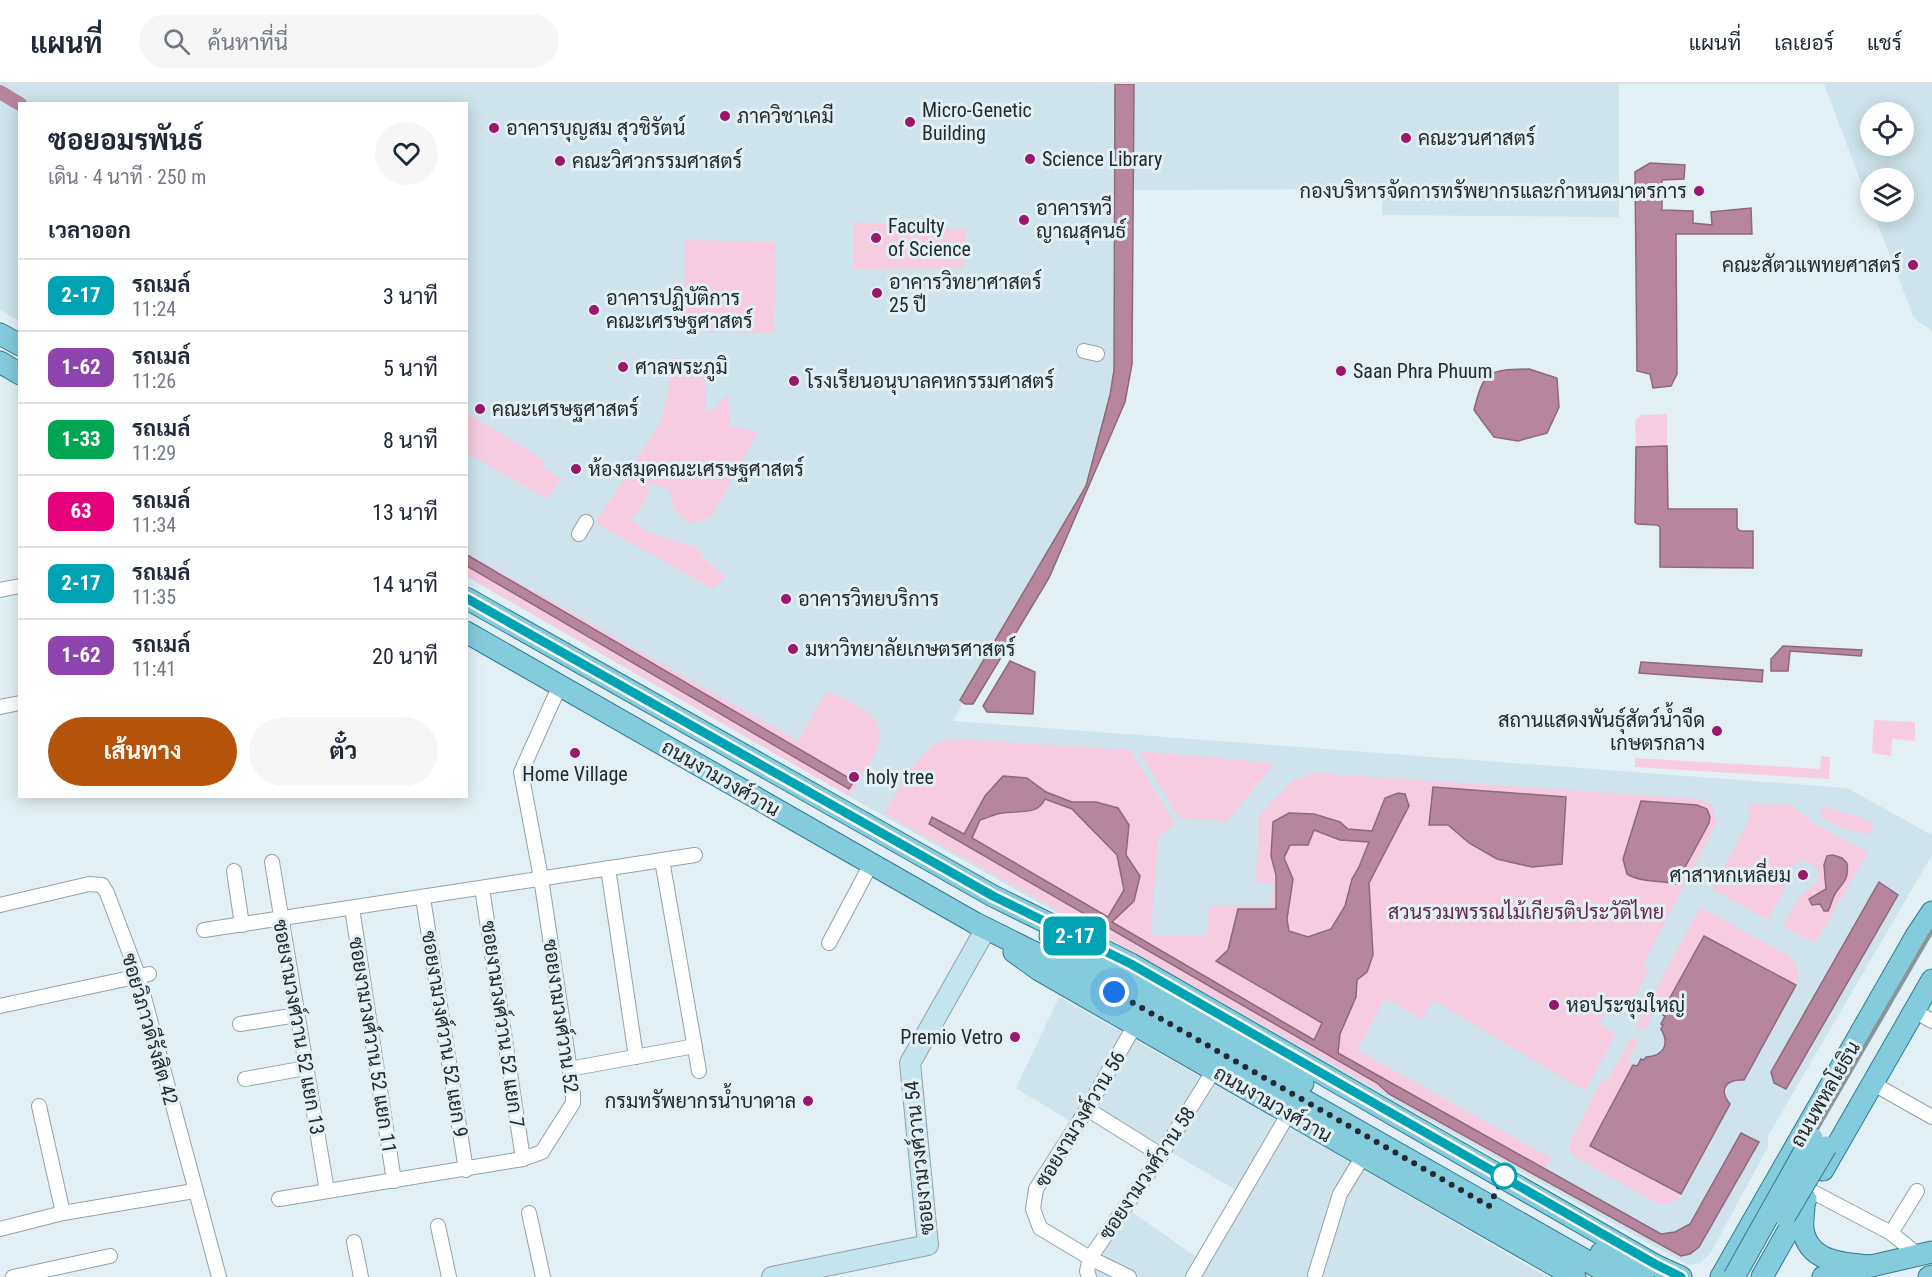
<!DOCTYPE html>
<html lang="th">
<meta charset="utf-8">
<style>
:root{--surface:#fff;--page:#f6f6f7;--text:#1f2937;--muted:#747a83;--line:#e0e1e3;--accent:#b45309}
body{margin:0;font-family:"Roboto Condensed",Sarabun,sans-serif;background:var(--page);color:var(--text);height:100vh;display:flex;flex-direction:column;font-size:22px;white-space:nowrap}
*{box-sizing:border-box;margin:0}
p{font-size:20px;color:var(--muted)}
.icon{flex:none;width:33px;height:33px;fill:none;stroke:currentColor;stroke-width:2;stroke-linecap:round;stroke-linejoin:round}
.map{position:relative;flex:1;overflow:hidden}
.details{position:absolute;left:18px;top:18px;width:450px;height:696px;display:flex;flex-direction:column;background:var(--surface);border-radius:0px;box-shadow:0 3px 15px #0003}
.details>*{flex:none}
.badge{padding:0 12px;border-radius:9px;font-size:21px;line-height:39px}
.tools{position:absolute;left:1860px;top:18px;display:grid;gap:12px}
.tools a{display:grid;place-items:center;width:54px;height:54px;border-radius:50%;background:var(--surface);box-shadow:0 3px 15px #0003;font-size:30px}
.you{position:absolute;width:30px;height:30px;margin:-15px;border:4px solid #fff;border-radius:50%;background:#1a73e8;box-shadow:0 0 0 9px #1a73e833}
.map>.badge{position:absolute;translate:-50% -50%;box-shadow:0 0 0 3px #fff}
h2{padding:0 30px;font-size:22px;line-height:54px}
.round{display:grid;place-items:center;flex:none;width:63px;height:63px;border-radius:32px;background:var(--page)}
.head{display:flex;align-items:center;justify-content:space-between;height:102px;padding:0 30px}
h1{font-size:28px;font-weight:700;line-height:45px}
.action{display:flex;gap:12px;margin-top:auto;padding:12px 30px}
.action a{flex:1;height:69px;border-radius:36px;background:var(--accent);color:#fff;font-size:24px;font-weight:700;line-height:69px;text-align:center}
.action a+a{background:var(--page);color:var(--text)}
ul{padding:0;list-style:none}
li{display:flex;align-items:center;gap:18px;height:72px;padding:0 30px;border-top:2px solid var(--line)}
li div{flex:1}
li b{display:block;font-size:22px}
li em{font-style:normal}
li .badge{min-width:66px;font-weight:700;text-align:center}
header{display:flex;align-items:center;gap:36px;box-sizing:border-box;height:84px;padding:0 30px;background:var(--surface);border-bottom:2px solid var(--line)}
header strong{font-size:28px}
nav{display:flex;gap:33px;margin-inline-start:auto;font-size:21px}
.search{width:420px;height:54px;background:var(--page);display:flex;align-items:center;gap:15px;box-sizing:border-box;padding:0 21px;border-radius:33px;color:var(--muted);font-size:22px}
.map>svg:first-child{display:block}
.built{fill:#cee3eb;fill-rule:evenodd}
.green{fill:#f7cbe0}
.water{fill:#b8859e;stroke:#8c6a7c;stroke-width:1.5;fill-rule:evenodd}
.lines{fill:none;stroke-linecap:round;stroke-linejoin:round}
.canal{stroke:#b8859e;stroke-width:14}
.street-casing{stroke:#95a2a7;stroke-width:16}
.secondary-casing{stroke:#95a2a7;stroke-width:22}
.primary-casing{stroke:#2f7c91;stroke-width:23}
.street{stroke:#fff;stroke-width:14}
.secondary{stroke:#c2e5ee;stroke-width:20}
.primary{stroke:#85cbde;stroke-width:21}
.rail{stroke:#8b9498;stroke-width:4}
.primary-bridge-casing{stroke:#2f7c91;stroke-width:23;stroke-linecap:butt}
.primary-bridge{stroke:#85cbde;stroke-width:21}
.line-casing{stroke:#fff;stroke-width:14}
.line{stroke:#00a3b4;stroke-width:9}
.walk{stroke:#252a2c;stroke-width:6;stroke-dasharray:0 10.8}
.poi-dot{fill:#9a176b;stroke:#e2f0f5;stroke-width:2}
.stop-dot{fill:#fff;stroke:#00a3b4;stroke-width:3}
.labels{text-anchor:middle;stroke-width:6;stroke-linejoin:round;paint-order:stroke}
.poi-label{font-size:20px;fill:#252a2c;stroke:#e2f0f5;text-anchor:start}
.street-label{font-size:20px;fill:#252a2c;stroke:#e2f0f5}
.park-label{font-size:20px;fill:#68294c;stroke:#e2f0f5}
</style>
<header>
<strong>แผนที่</strong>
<div class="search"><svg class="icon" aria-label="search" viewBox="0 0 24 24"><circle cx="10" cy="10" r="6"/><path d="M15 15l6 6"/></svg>ค้นหาที่นี่</div>
<nav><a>แผนที่</a><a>เลเยอร์</a><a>แชร์</a></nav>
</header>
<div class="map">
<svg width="1932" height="1193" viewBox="0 0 1932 1193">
<rect width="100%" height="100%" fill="#e2f0f5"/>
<!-- built -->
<g class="built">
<polygon points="0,0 1619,0 1619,133 1382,131 1382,105 1116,106 1114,286 1110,311 1086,402 953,637 1847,704 1932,751 1932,771 1768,1052 1768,1063 1710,1170 1700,1179 1688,1181 880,730 467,493 466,20 20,20 19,237 0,226"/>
<path d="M1824,0H1932V247L1914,234L1873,128H1904V94H1870V122ZM1870,28H1904V62H1870Z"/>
<polygon points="1059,913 1330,1066 1547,1193 1096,1193 1095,1187 1111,1154 1131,1127 1196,1173 1236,1106 1085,1018 1071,1038 1016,1004"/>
</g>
<!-- green -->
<g class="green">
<polygon points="854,138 966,146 964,184 854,185"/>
<polygon points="685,156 776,158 774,249 684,247"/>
<path d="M675,271L705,295L706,326H714L728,309L730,343L758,348L711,433L692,440C678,432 671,424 670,407L651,398C647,412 642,427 630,435L647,448L697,464L704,475L725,492L714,505L595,439L662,337Z"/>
<polygon points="467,329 545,377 542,383 562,395 546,415 467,369"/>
<polygon points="1667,330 1667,362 1636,363 1635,337 1641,331"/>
<path d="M467,469L798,657L827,607C839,613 864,623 872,633C893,657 862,690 849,712L467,492Z"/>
<polygon points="1874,636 1915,638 1915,657 1892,655 1891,672 1872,669"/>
<polygon points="953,655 1130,666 1175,740 1158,753 1151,851 1207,852 1209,821 1272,822 1273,800 1256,798 1259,732 1292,697 1313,689 1699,715 1712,721 1716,740 1643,881 1649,885 1628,925 1610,919 1600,939 1616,950 1585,1007 1433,916 1422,935 1385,914 1357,966 1551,1074 1539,1095 884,729 918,675 936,659"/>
<polygon points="1139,667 1275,679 1227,737 1179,734"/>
<polygon points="1821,672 1830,673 1829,695 1635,683 1635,674 1820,685"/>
<polygon points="1749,720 1792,721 1812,739 1868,768 1815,859 1783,842 1800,812 1818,798 1818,784 1802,775 1789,784 1788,798 1768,836 1712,805 1749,737"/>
<path d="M1824,722L1865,735L1874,741L1870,750C1852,749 1834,741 1819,732Z"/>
<path d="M1700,823L1789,872C1797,882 1801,889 1796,901L1704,852L1661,930L1655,927L1644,946L1636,943Z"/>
<polygon points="1632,953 1638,957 1628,977 1633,981 1590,1062 1681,1110 1672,1119 1657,1119 1578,1075 1570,1068 1570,1058 1602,995 1607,997"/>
</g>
<!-- water -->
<g class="water">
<polygon points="1115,0 1134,0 1132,280 1125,318 1049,494 973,620 965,620 960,616 1086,402 1110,311 1114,286"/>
<polygon points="1650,79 1685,81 1684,95 1662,96 1662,126 1693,127 1693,139 1712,141 1711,128 1751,124 1752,150 1676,150 1677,290 1671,302 1653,304 1650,290 1637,287 1635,88"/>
<path d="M1529,285L1557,294L1559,323L1547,349L1518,357L1494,353L1474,326C1484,286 1488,286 1529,285Z"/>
<polygon points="1667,362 1668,425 1737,425 1737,444 1740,447 1753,447 1753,484 1660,483 1660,443 1657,441 1637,440 1635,438 1636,363"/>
<polygon points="467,471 854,697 849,705 467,482"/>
<polygon points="1783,562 1862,566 1861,572 1790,567 1788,587 1771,587 1771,575"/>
<polygon points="1010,577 1035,588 1033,630 987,628 983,622"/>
<polygon points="1641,578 1763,586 1762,598 1639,589"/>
<path d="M1003,692L1027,694L1046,708L1072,718H1096L1118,724L1129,741L1126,771L1140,792L1134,817L1112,838L1314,956L1322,939L1216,877L1228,866L1238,825H1276V791L1271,772L1273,738L1289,729L1314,730L1340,738L1348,745L1372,747L1385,714L1398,709L1405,710L1409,722L1369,799L1373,871L1367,888L1357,896L1356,913L1340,950L1338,969L1661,1150L1675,1148L1690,1140L1741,1049L1759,1058L1699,1163L1690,1170L1681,1172L1389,1010L1377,999L929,740L932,733L964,750L985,712ZM1045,715L1072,725L1117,771L1124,806L1108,833L972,754L980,736C987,734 995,730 1002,729C1018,726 1038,732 1045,715ZM1314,746L1340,756L1369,758L1359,783L1352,795L1345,822L1331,845L1308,853L1289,847L1287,835L1293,795L1284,774L1290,761H1308Z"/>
<polygon points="1433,703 1566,713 1562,780 1532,783 1497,775 1469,759 1448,741 1429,741"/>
<path d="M1641,717L1697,721L1707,725L1710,733L1709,739L1676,800C1660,796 1641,799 1627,790L1623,775Z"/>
<path d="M1833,771L1842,774L1847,779C1850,801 1837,800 1832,817C1831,820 1830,824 1828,827H1824L1820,820L1812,821L1809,815L1826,805L1824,781L1827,772Z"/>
<polygon points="1879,798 1898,811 1786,1005 1774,999 1771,988"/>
<path d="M1704,852L1796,901L1744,996C1726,995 1718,1005 1730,1020L1681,1110L1590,1062L1633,981L1637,982L1641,975L1644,976L1646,973C1664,972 1670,960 1661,945L1663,941L1661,940L1665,932L1661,930Z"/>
</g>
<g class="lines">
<!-- canal -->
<polyline class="canal" points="0,8 20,20"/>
<!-- street casing -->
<g class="street-casing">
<g id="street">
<polyline points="1084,267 1097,270"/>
<polyline points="579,450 586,438"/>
<polyline points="0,506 20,502"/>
<polyline points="0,623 20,619"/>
<polyline points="662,776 699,987"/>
<polyline points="272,778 327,1107"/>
<polyline points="608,784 636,973"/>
<polyline points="234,787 242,841"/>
<polyline points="482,804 523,1075"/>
<polyline points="423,814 466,1086"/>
<polyline points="0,821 89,800 102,801 107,809 138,891 219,1193"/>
<polyline points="352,824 394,1097"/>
<polyline points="204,846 695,771"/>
<polyline points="829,859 871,780"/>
<polyline points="0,922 149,890"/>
<polyline points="1914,927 1932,937"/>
<polyline points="240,940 297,931"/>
<polyline points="569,985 695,962"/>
<polyline points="245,995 306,984"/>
<polyline points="1872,999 1932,1033"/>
<polyline points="39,1022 63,1129"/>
<polyline points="1087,1025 1161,1071"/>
<polyline points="1811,1107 1891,1149 1918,1171"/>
<polyline points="279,1115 523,1075 542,1068 573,1019 573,1007 541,794 521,688 560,601"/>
<polyline points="529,1129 543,1193"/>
<polyline points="438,1142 449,1193"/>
<polyline points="0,1145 63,1129 194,1107"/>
<polyline points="1891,1149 1917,1107"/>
<polyline points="354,1158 361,1193"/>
<polyline points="1315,1191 1340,1110 1363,1072"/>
<polyline points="13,1193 110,1172"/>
<polyline points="1089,1193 1087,1187 1090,1174 1161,1071 1214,986"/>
<polyline points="1129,1193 1090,1174 1040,1144 1033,1125 1036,1105 1087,1025 1135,941"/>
<polyline points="1193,1193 1289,1029"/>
</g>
</g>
<!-- secondary casing -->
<g class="secondary-casing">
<polyline id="secondary" points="772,1193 928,1161 910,979 984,848"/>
</g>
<!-- primary casing -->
<g class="primary-casing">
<g id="primary">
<polyline points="0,250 20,261"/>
<polyline points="0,278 20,290"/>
<polyline points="466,514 993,812 1131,880 1655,1181 1681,1193"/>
<polyline points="466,548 975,839 1114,908 1615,1193"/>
<polyline points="1050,852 1067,864 1303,999"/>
<polyline points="1014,868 1039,886 1575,1193"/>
<polyline points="1823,1086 1932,896"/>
<path d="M1804,1121C1804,1129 1802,1137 1803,1145C1808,1179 1845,1180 1872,1182"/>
<polyline points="1601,1169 1643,1193"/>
<polyline points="1721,1193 1916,852 1932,828"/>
<polyline points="1762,1193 1806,1115"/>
<polyline points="1823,1193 1932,1168"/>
<polyline points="1929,1193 1932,1192"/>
</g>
</g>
<!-- street -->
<use href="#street" class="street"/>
<!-- secondary -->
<use href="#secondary" class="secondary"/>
<!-- primary -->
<use href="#primary" class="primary"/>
<!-- rail -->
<polyline class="rail" points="1731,1193 1932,847"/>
<!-- primary-bridge casing -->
<g class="primary-bridge-casing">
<g id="primary-bridge">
<polyline points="1785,1132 1826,1063"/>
<polyline points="1734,1193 1812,1054"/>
</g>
</g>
<!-- primary-bridge -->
<use href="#primary-bridge" class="primary-bridge"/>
</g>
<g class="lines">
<!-- line casing -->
<g class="line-casing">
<polyline id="line" points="466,514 993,812 1131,880 1655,1180 1681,1193"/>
</g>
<!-- line -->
<use href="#line" class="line"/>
<!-- walk -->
<polyline class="walk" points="1114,908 1489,1122 1504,1092"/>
</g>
<!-- markers -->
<g class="poi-dot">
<circle cx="725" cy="32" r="6"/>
<circle cx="910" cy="38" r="6"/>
<circle cx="494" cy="44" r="6"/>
<circle cx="1406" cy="54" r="6"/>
<circle cx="1030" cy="75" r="6"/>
<circle cx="560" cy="77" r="6"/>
<circle cx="1699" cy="107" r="6"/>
<circle cx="1024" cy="136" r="6"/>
<circle cx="876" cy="154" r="6"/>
<circle cx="1913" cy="181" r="6"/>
<circle cx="877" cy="209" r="6"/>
<circle cx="594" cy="226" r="6"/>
<circle cx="623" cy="283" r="6"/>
<circle cx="1341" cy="287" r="6"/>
<circle cx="794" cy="297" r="6"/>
<circle cx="480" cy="325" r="6"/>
<circle cx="576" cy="385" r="6"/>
<circle cx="786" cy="515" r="6"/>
<circle cx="793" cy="565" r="6"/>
<circle cx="1717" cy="647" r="6"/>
<circle cx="575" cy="669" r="6"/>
<circle cx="854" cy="693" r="6"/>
<circle cx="1803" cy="791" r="6"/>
<circle cx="1554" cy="921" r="6"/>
<circle cx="1015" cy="953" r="6"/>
<circle cx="808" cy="1017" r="6"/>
</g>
<circle class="stop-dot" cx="1504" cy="1092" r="12"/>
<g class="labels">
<!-- poi labels -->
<g class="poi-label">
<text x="922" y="33">Micro-Genetic<tspan x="922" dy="23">Building</tspan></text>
<text x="737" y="39">ภาควิชาเคมี</text>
<text x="506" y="51">อาคารบุญสม สุวชิรัตน์</text>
<text x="1418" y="61">คณะวนศาสตร์</text>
<text x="1042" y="82">Science Library</text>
<text x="572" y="84">คณะวิศวกรรมศาสตร์</text>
<text x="1687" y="114" text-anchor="end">กองบริหารจัดการทรัพยากรและกำหนดมาตรการ</text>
<text x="1036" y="131">อาคารทวี<tspan x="1036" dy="23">ญาณสุคนธ์</tspan></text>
<text x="888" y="149">Faculty<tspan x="888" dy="23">of Science</tspan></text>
<text x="1901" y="188" text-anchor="end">คณะสัตวแพทยศาสตร์</text>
<text x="889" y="205">อาคารวิทยาศาสตร์<tspan x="889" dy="23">25 ปี</tspan></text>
<text x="606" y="221">อาคารปฏิบัติการ<tspan x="606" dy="23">คณะเศรษฐศาสตร์</tspan></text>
<text x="635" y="290">ศาลพระภูมิ</text>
<text x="1353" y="294">Saan Phra Phuum</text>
<text x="806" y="304">โรงเรียนอนุบาลคหกรรมศาสตร์</text>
<text x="492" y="332">คณะเศรษฐศาสตร์</text>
<text x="588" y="392">ห้องสมุดคณะเศรษฐศาสตร์</text>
<text x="798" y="522">อาคารวิทยบริการ</text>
<text x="805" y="572">มหาวิทยาลัยเกษตรศาสตร์</text>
<text x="1705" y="643" text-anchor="end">สถานแสดงพันธุ์สัตว์น้ำจืด<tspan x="1705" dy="23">เกษตรกลาง</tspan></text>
<text x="575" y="697" text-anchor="middle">Home Village</text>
<text x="866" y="700">holy tree</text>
<text x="1791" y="798" text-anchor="end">ศาสาหกเหลี่ยม</text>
<text x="1566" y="928">หอประชุมใหญ่</text>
<text x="1003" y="960" text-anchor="end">Premio Vetro</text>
<text x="796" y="1024" text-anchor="end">กรมทรัพยากรน้ำบาดาล</text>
</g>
<!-- street labels -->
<g class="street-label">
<text transform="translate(721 694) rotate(30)" y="7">ถนนงามวงศ์วาน</text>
<text transform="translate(561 932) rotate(82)" y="7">ซอยงามวงศ์วาน 52</text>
<text transform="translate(503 940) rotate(82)" y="7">ซอยงามวงศ์วาน 52 แยก 7</text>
<text transform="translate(299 943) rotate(80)" y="7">ซอยงามวงศ์วาน 52 แยก 13</text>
<text transform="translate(150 945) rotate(74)" y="7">ซอยวิภาวดีรังสิต 42</text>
<text transform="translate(445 950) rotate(81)" y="7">ซอยงามวงศ์วาน 52 แยก 9</text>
<text transform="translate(373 961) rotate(81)" y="7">ซอยงามวงศ์วาน 52 แยก 11</text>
<text transform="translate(1825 1010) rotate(-60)" y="7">ถนนพหลโยธิน</text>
<text transform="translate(1273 1020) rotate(30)" y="7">ถนนงามวงศ์วาน</text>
<text transform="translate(1080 1035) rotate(-59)" y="7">ซอยงามวงศ์วาน 56</text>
<text transform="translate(919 1074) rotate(-96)" y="7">ซอยงามวงศ์วาน 54</text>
<text transform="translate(1147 1089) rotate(-56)" y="7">ซอยงามวงศ์วาน 58</text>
</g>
<!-- park labels -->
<g class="park-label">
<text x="1526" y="835">สวนรวมพรรณไม้เกียรติประวัติไทย</text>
</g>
</g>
</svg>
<div class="tools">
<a><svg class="icon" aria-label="locate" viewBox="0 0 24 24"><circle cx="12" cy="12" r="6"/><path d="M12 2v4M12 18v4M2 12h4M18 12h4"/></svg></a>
<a><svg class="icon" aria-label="layers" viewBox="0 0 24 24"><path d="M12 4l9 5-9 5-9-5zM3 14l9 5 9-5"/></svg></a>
</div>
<div class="you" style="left:1114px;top:908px"></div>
<b class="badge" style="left:1075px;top:852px;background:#00a3b4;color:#fff">2-17</b>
<section class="details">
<div class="head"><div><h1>ซอยอมรพันธ์</h1><p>เดิน · 4 นาที · 250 m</p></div><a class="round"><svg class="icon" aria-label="heart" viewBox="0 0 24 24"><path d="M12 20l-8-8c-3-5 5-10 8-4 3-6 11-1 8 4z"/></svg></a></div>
<h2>เวลาออก</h2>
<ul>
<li><span class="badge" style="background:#00a3b4;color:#fff">2-17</span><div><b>รถเมล์</b><p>11:24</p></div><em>3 นาที</em></li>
<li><span class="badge" style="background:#8e44ad;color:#fff">1-62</span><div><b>รถเมล์</b><p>11:26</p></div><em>5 นาที</em></li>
<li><span class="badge" style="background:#00a651;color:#fff">1-33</span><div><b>รถเมล์</b><p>11:29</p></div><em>8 นาที</em></li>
<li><span class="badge" style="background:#e6007e;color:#fff">63</span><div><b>รถเมล์</b><p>11:34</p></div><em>13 นาที</em></li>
<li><span class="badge" style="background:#00a3b4;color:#fff">2-17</span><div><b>รถเมล์</b><p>11:35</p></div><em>14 นาที</em></li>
<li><span class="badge" style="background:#8e44ad;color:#fff">1-62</span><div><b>รถเมล์</b><p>11:41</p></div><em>20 นาที</em></li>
</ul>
<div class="action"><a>เส้นทาง</a><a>ตั๋ว</a></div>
</section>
</div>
